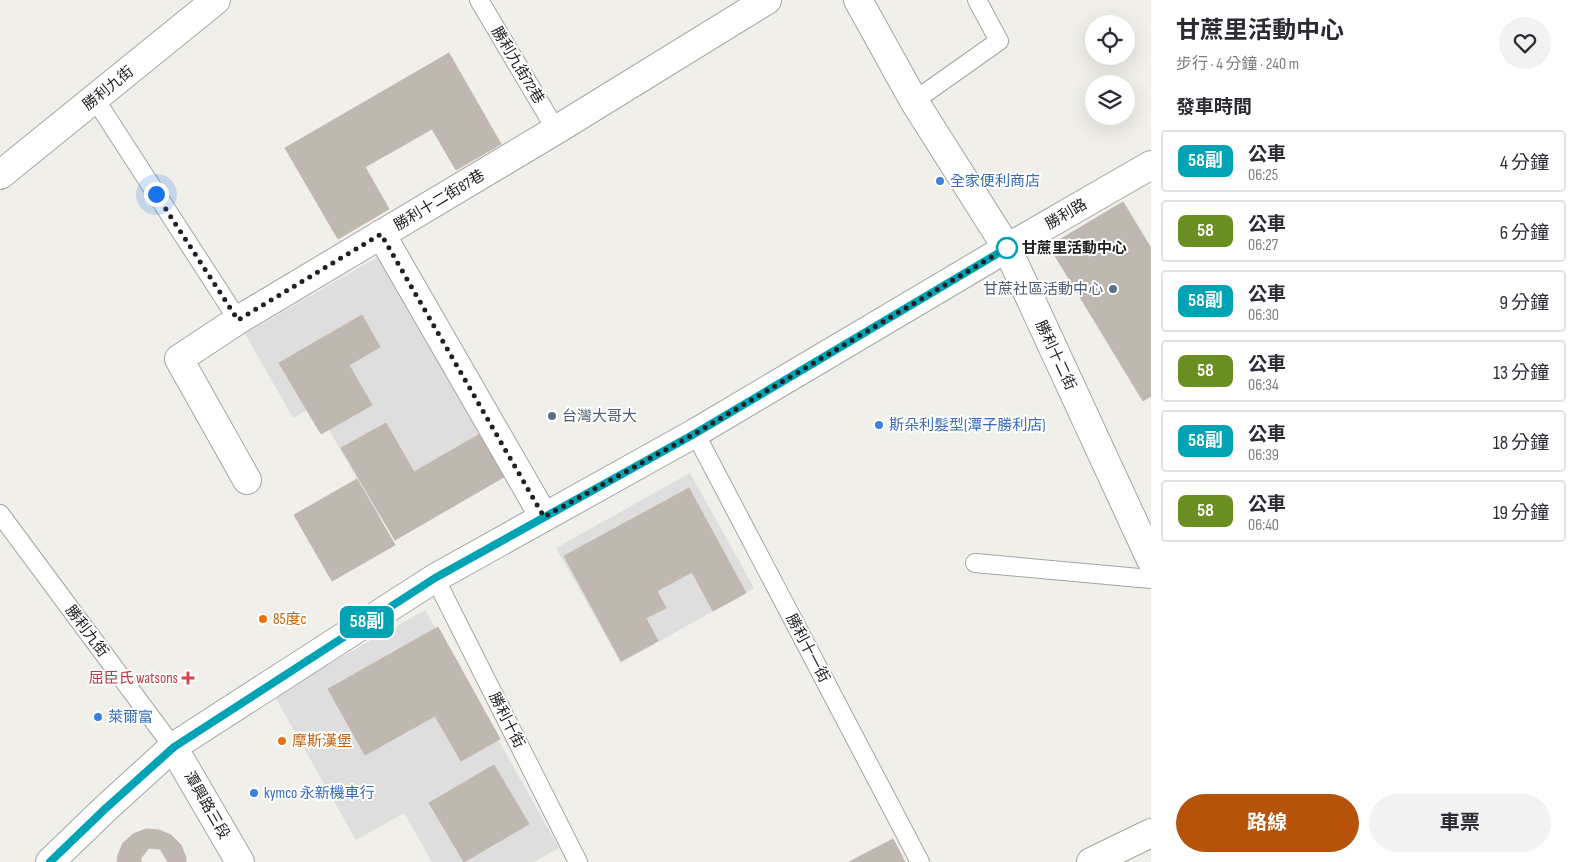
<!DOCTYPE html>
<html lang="zh-TW">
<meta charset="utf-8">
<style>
:root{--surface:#fff;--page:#f2f2f3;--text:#2b2b33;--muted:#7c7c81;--line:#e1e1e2;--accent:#b45309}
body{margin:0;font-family:"Sofia Sans Condensed","Noto Sans TC",sans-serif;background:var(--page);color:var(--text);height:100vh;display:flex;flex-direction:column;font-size:19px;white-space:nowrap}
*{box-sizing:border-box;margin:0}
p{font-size:16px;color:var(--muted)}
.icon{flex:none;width:28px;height:28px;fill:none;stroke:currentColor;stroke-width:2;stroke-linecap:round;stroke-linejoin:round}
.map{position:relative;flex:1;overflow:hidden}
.details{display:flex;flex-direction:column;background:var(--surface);width:425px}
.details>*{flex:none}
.badge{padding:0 10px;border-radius:8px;font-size:18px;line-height:32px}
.controls{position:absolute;left:1085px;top:15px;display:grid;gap:10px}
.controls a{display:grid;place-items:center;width:50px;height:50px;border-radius:50%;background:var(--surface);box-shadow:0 5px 20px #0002;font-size:25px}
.you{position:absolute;width:25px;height:25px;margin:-12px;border:4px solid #fff;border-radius:50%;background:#1a73e8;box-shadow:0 0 0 8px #1a73e833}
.map>.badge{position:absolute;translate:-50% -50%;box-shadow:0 0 0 2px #fff}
h2{padding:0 25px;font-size:19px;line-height:45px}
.round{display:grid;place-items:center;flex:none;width:52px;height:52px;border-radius:26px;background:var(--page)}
.head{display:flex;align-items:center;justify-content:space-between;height:85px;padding:0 25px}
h1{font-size:24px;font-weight:700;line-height:38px}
.action{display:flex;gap:10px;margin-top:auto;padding:10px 25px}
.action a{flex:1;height:58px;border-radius:30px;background:var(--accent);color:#fff;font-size:20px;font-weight:700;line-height:58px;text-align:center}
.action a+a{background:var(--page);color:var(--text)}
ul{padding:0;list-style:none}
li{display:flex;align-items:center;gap:15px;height:62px;margin:0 10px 8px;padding:0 15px;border:2px solid var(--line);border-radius:5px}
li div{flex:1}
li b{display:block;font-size:19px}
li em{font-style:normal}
li .badge{min-width:55px;font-weight:700;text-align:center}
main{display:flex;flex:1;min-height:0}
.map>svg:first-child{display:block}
.residential{fill:#dfdede}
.building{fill:#beb8b1;stroke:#c2b8ac}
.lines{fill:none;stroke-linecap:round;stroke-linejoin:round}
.service-casing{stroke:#a5a5a5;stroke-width:20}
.minor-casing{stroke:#a5a5a5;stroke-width:30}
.tertiary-casing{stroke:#a5a5a5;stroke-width:30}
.service{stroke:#fff;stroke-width:18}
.minor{stroke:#fff;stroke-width:28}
.tertiary{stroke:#fff;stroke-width:28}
.line-casing{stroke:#fff;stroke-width:11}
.line{stroke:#00a3b4;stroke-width:8}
.walk{stroke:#212121;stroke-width:5;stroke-dasharray:0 9}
.shop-dot{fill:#3f7fe0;stroke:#fff;stroke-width:2}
.stop-dot{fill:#fff;stroke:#00a3b4;stroke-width:2.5}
.service-dot{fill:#5c6f8a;stroke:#fff;stroke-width:2}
.food-dot{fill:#e8710a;stroke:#fff;stroke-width:2}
.health-dot{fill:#e0444e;stroke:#fff;stroke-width:2}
.labels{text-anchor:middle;stroke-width:4;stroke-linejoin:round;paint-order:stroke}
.street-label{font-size:15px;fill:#212121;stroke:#fff}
.shop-label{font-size:15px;fill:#366cbe;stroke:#fff;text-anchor:start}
.stop-label{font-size:15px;font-weight:bold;fill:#212121;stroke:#fff;text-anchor:start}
.service-label{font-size:15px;fill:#4e5e75;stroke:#fff;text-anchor:end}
.food-label{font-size:15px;fill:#c56008;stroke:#fff;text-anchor:start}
.health-label{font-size:15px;fill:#be3a42;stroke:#fff;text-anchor:end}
</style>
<main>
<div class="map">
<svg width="1151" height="862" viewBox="0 0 1151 862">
<rect width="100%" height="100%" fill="#f1efe9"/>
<!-- residential -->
<g class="residential">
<polygon points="379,256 493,453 380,518 315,406 293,418 245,334"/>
<polygon points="690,473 754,588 621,663 556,548"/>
<polygon points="425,610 559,848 534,862 432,862 404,813 356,840 274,695"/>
</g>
<!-- building -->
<g class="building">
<polygon points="449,53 501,144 456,170 432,129 365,167 389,209 338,239 285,148"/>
<polygon points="1123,202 1151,248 1151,396 1143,401 1049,246"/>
<polygon points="362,315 380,347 349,365 372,405 321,434 279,363"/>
<polygon points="386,423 414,472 480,434 504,477 395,540 341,448"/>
<polygon points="357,479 395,545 332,581 294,515"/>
<polygon points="689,488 746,593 713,611 692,572 657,591 666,608 646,618 658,641 621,661 564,556"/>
<polygon points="438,627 500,739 461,761 435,716 365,755 328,689"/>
<polygon points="494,765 529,824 464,862 429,803"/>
<polygon points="146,829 159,830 171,835 181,845 186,858 186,862 168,862 160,849 149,848 141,858 141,862 117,862 118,855 123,843 133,834"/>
<polygon points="893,839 905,862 849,862"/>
</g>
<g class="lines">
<!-- service casing -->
<g class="service-casing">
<g id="service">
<polyline points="479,0 556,130"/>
<polyline points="95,99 238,320"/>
<polyline points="914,101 999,41 977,0"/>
<polyline points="695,433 920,862"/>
<polyline points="0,514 173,747"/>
<polyline points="975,563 1151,579"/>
<polyline points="435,578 578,862"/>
</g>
</g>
<!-- minor casing -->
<g class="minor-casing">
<g id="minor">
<polyline points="858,0 914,101 1007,248 1151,560"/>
<polyline points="0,175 216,0"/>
<polyline points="381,234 544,517"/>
<polyline points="247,480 179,359 238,320 556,130 767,0"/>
<polyline points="1091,862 1151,833"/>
</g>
</g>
<!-- tertiary casing -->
<g class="tertiary-casing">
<g id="tertiary">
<polyline points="173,747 240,862"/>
<polyline points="50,862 105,809 173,747 435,578 695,433 1007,248 1151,165"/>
</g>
</g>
<!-- service -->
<use href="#service" class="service"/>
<!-- minor -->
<use href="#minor" class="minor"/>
<!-- tertiary -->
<use href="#tertiary" class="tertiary"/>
</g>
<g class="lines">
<!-- line casing -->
<g class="line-casing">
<polyline id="line" points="50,862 105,809 174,747 435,578 696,433 1007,248"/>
</g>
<!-- line -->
<use href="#line" class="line"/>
<!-- walk -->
<polyline class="walk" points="156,194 238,320 381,234 544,517 696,433 1007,248"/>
</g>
<!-- markers -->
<g class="shop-dot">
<circle cx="940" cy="181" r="5"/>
<circle cx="879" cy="425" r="5"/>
<circle cx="98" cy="717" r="5"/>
<circle cx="254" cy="793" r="5"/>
</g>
<circle class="stop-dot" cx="1007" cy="248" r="10"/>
<g class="service-dot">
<circle cx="1113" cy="289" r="5"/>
<circle cx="552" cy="416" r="5"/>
</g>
<g class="food-dot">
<circle cx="263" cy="619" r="5"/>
<circle cx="282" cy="741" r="5"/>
</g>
<path class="health-dot" d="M185.5 670.5h5v5h5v5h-5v5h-5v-5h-5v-5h5z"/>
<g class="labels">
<!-- street labels -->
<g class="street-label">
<text transform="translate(518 65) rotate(59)" y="5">勝利九街72巷</text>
<text transform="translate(108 88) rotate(-39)" y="5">勝利九街</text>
<text transform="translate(439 200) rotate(-31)" y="5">勝利十二街87巷</text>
<text transform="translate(1066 214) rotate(-30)" y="5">勝利路</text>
<text transform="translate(1056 355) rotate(65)" y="5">勝利十二街</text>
<text transform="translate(87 631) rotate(53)" y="5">勝利九街</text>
<text transform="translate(808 648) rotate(62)" y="5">勝利十一街</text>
<text transform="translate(507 720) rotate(63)" y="5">勝利十街</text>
<text transform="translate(207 805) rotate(60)" y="5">潭興路三段</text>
</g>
<!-- shop labels -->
<g class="shop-label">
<text x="950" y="186">全家便利商店</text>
<text x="889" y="430">斯朵利髮型(潭子勝利店)</text>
<text x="108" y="722">萊爾富</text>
<text x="264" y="798">kymco 永新機車行</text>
</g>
<!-- stop labels -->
<g class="stop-label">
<text x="1022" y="253">甘蔗里活動中心</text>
</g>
<!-- service labels -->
<g class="service-label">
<text x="1103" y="294">甘蔗社區活動中心</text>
<text x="562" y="421" text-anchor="start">台灣大哥大</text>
</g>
<!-- food labels -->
<g class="food-label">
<text x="273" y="624">85度c</text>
<text x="292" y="746">摩斯漢堡</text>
</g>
<!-- health labels -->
<g class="health-label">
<text x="178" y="683">屈臣氏 watsons</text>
</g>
</g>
</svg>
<div class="controls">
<a><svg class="icon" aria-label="locate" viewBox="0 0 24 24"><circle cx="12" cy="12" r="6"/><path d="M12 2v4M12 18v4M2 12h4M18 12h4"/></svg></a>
<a><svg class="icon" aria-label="layers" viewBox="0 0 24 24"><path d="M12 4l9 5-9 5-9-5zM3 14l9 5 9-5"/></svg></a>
</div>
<div class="you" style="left:156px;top:194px"></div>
<b class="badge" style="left:367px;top:622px;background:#00a3b4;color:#fff">58副</b>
</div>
<section class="details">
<div class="head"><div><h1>甘蔗里活動中心</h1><p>步行 · 4 分鐘 · 240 m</p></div><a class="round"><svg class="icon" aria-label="heart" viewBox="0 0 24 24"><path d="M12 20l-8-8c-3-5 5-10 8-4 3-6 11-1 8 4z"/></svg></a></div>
<h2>發車時間</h2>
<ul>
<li><span class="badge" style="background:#00a3b4;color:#fff">58副</span><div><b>公車</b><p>06:25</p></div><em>4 分鐘</em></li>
<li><span class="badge" style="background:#6b8e23;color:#fff">58</span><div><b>公車</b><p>06:27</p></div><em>6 分鐘</em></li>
<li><span class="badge" style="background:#00a3b4;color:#fff">58副</span><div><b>公車</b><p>06:30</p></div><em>9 分鐘</em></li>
<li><span class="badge" style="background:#6b8e23;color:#fff">58</span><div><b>公車</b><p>06:34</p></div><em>13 分鐘</em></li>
<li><span class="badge" style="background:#00a3b4;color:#fff">58副</span><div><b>公車</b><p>06:39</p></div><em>18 分鐘</em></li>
<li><span class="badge" style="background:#6b8e23;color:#fff">58</span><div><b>公車</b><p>06:40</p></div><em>19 分鐘</em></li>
</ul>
<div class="action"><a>路線</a><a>車票</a></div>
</section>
</main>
